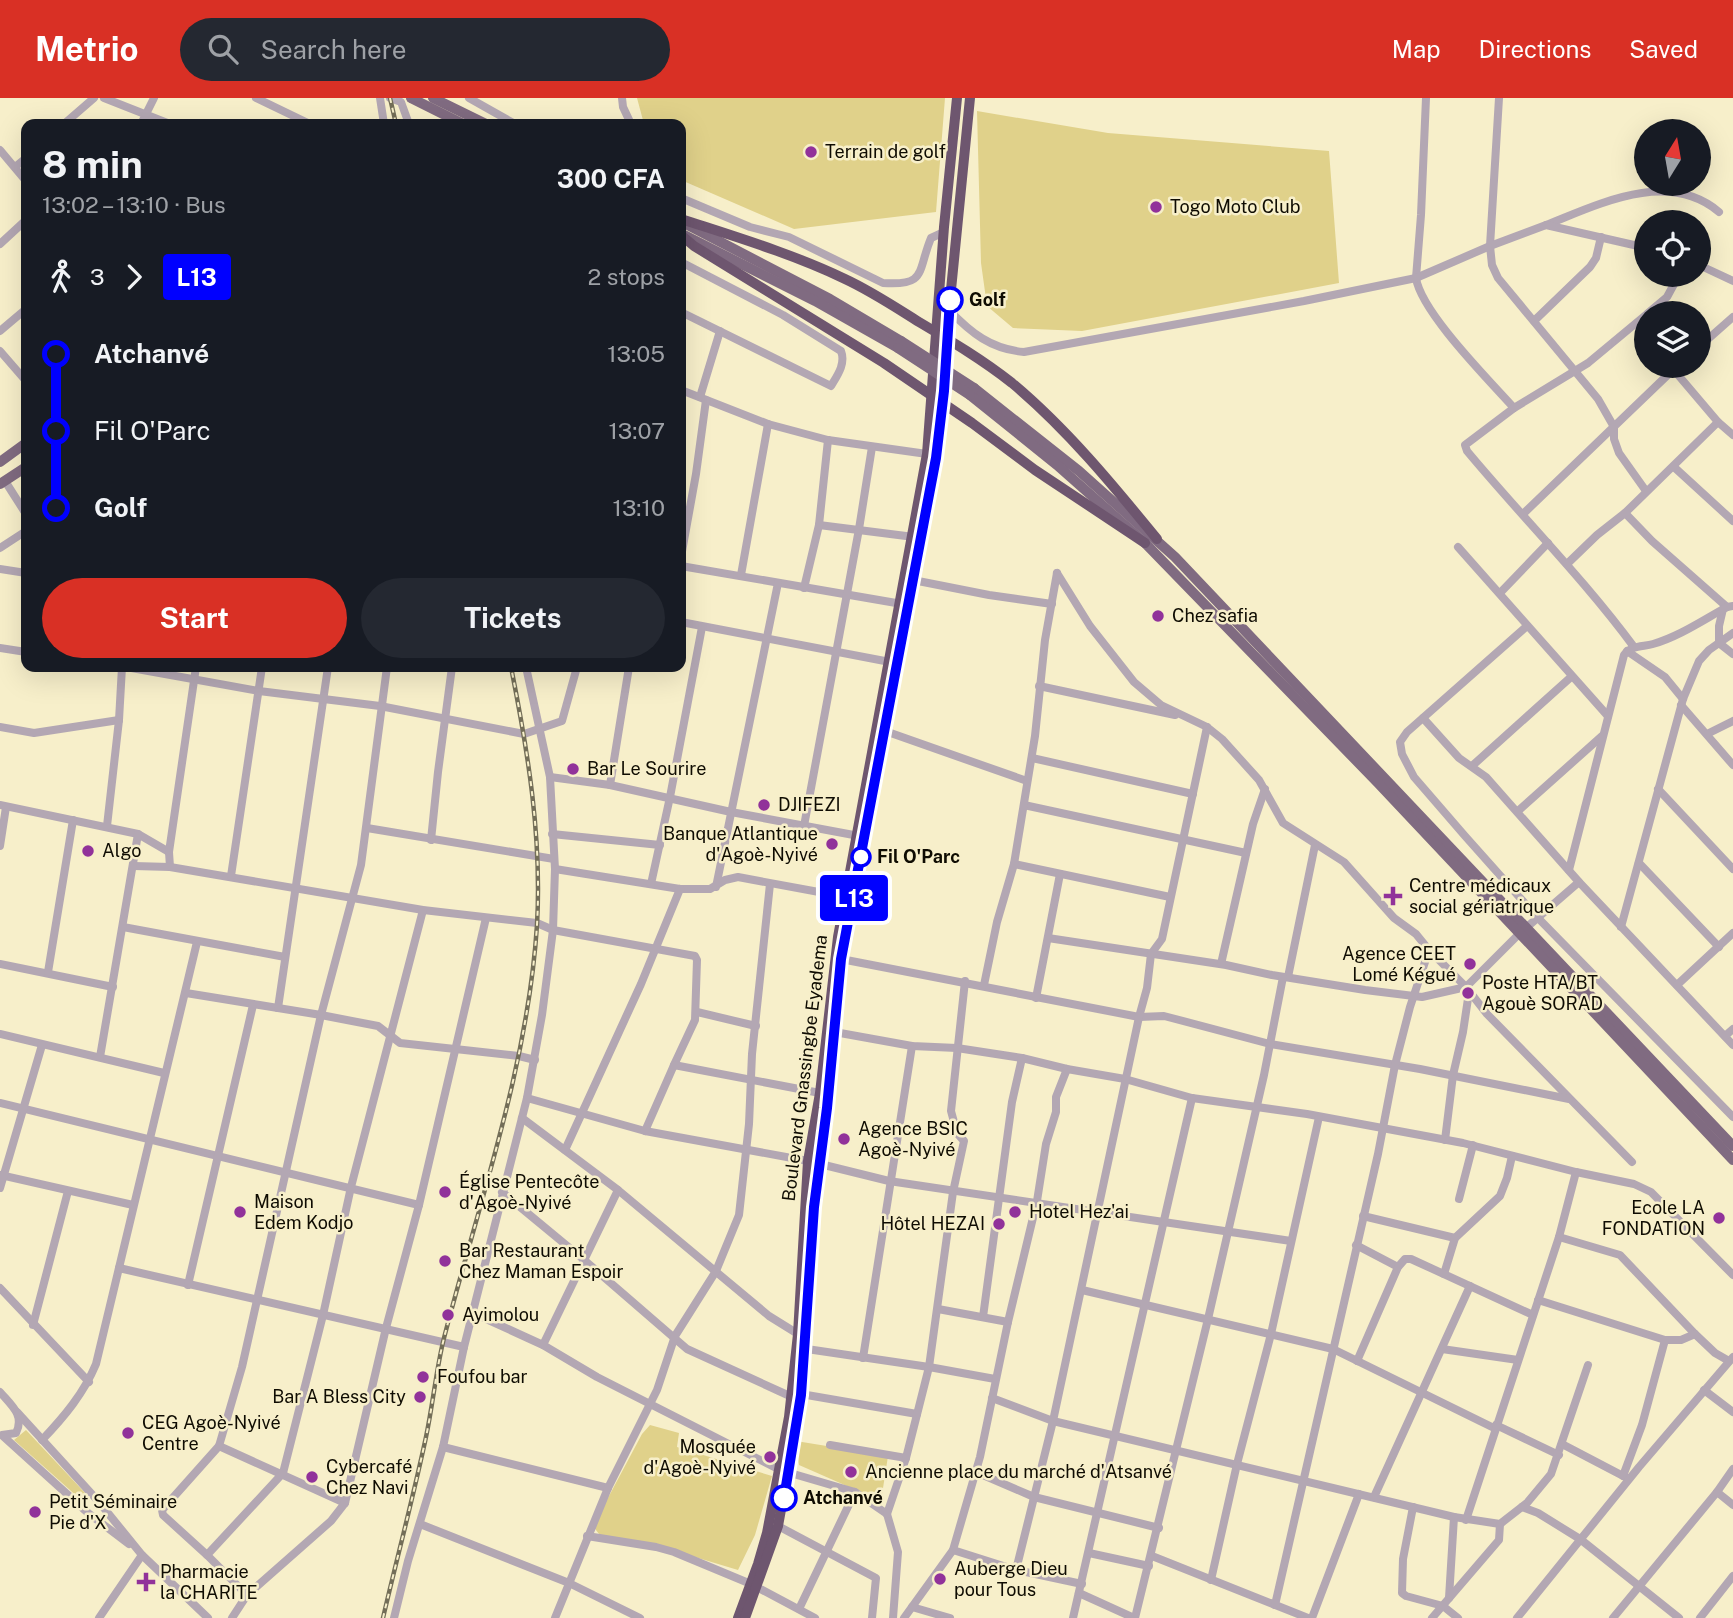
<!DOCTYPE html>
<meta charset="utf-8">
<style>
:root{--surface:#171b24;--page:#242831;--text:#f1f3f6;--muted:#9ea1a6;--accent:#d93025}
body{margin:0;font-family:"Public Sans",sans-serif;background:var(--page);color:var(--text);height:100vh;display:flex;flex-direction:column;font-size:26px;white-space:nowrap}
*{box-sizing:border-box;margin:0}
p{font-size:23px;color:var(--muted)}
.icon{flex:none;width:38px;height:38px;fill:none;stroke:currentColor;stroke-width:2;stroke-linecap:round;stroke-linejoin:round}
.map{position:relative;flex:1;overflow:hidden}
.details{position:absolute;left:21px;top:21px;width:665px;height:553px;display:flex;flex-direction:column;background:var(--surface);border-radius:14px;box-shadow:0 7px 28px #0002}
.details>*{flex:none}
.badge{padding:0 14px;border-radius:5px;font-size:24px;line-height:46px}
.needle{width:46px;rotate:11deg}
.tools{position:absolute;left:1634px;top:21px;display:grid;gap:14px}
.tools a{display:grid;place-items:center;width:77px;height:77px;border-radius:50%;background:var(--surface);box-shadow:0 7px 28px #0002;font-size:35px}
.map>.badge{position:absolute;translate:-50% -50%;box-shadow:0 0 0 4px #fff}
.legs{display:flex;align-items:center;gap:10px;height:77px;padding:0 21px;font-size:23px}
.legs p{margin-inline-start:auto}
.head{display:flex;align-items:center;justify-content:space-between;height:119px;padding:0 21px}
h1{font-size:38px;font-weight:700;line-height:52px}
.cta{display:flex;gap:14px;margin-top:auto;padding:14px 21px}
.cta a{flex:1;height:80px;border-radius:42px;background:var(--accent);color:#fff;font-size:28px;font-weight:700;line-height:80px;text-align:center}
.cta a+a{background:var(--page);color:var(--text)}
ul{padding:0 21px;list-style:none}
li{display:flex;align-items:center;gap:24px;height:77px;font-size:26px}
li i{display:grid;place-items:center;width:10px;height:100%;margin:0 9px;background:currentColor}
li i::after{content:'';width:18px;height:18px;margin:-9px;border:5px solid;border-radius:50%;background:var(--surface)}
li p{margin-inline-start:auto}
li:first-child i{background:linear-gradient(#0000 50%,currentColor 0)}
li:last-child i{background:linear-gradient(currentColor 50%,#0000 0)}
header{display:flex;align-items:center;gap:42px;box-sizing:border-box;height:98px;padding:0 35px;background:var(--accent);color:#fff}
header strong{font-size:33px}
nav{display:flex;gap:38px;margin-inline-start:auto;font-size:24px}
.search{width:490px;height:63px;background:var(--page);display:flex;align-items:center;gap:18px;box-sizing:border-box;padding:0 24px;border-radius:38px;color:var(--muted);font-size:26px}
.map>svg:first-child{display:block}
.green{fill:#e0d18a}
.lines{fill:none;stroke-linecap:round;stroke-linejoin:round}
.minor{stroke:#b3a7b3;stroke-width:8}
.major{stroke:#806b81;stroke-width:10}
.highway{stroke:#6e566f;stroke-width:10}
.rail-casing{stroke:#736e58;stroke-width:4.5}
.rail{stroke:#f7efca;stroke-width:2;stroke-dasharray:5;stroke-linecap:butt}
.major-bridge{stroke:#806b81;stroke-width:10}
.line-1-casing{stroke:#fff;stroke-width:16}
.line-1{stroke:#00f;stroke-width:10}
.poi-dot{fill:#91329a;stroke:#f7efca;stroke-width:2.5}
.stop-1-dot{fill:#fff;stroke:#00f;stroke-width:3.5}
.labels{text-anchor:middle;stroke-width:5;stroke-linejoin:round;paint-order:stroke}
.poi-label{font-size:18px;fill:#0f0c02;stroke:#f7efca;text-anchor:start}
.stop-label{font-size:18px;font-weight:bold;fill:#0f0c02;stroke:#f7efca;text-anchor:start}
.street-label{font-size:18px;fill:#0f0c02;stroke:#f7efca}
</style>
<header>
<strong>Metrio</strong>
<div class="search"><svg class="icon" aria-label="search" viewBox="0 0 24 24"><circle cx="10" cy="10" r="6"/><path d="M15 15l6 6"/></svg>Search here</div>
<nav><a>Map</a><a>Directions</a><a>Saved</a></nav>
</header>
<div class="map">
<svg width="1733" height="1520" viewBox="0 0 1733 1520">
<rect width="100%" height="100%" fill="#f7efca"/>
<!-- green -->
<g class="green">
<polygon points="637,0 945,0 936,114 794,131 681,82 681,26 644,26"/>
<polygon points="977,13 1108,35 1329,53 1339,185 1082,233 1013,230 987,208 981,165"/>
<polygon points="650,1327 679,1335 677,1349 772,1378 755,1437 738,1472 655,1447 602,1440 593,1428 642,1336"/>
<polygon points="26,1332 86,1396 86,1402 80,1401 14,1342"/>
<polygon points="796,1343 888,1358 881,1403 799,1367"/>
</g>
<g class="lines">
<!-- minor -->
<g class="minor">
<polyline points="104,0 170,26"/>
<polyline points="256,0 310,26"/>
<polyline points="380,0 384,26"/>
<polyline points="390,0 401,4 409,26"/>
<polyline points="469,0 515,26"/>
<polyline points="622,0 623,9 631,26"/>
<path d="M1426,0L1421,117L1416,180C1421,214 1489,282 1514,310"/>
<polyline points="1499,0 1490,148 1492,167 1498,180 1598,301 1614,329 1614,341 1619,355 1646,393"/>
<polyline points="64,26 94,0"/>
<polyline points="141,26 154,0"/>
<polyline points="0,52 26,83"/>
<polyline points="15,69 26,60"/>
<path d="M681,100L750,129L789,139L883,185C927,188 917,174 931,140L944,134"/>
<path d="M1546,127C1599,106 1668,71 1719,114"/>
<polyline points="0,146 26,122"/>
<path d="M681,164L783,217L841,253C846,266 837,278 831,288L681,214"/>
<polyline points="1699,167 1733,183"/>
<path d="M949,212C971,235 991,251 1024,254L1304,203L1416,180L1490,148L1546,127L1647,150"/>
<polyline points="1648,215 1667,199 1679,177"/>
<polyline points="1534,223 1590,169 1596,160 1601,139"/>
<polyline points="0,233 26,211"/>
<polyline points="1699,249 1733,219"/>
<polyline points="0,253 26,283"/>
<polyline points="1673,271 1718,324 1733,337"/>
<polyline points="681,292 768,326 828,342 927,356"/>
<polyline points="700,299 720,233"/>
<polyline points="1674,369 1733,423"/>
<polyline points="5,383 26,416"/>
<polyline points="1625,415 1652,443 1727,509"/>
<polyline points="1523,416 1677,268"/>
<polyline points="819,427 914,439"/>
<polyline points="1458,449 1607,617"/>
<polyline points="0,450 26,433"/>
<polyline points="681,459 696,376 706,302"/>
<polyline points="1567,466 1597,437 1625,415 1718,324"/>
<polyline points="681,468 902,506"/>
<polyline points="0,471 26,475"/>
<polyline points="1057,475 1090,528 1134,584 1161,607 1207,629 1222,641 1259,682 1283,725 1344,764 1394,820 1416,836 1429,852 1466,889 1487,916 1632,1064"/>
<polyline points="741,477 768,326"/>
<polyline points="913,482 989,497 1052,506"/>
<polyline points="804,490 819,427 828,342"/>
<polyline points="1500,495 1548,445"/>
<polyline points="681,524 890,564"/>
<polyline points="1527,528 1407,634 1400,644 1402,656 1414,679 1465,738 1538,820 1733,1019"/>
<polyline points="1719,545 1719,528 1723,511"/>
<polyline points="1719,545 1733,556"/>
<path d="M1634,549C1583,480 1522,419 1467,353L1465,347L1514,310L1588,265L1647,216"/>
<polyline points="0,550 26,554"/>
<polyline points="1627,553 1665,579 1683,601"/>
<polyline points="126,569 259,593 380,608 524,636 562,623 577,569"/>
<polyline points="1039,588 1175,617"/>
<polyline points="1681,607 1733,667"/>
<polyline points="1423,620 1459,660 1486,679 1579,784 1733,947"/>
<polyline points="0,629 34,635 119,622"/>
<polyline points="885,633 1027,683"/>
<polyline points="1707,636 1733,623"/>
<polyline points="1032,660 1193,696"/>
<polyline points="1472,668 1571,579"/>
<polyline points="550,679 610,687 731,714 859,738"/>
<polyline points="610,687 629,569"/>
<polyline points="1658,691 1733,771"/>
<polyline points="0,707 138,736 169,754 170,769"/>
<polyline points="1024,707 1246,755"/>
<polyline points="1518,713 1602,638"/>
<polyline points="107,728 119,622 122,569"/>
<polyline points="804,728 859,431 872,349"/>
<polyline points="367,730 554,761"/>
<polyline points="552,736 660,747"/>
<polyline points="431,742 438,674 452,569"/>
<polyline points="0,748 6,709"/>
<polyline points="169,754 196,569"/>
<polyline points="1639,765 1719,849"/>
<polyline points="1014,766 1170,799"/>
<polyline points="134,768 170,769 423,812 537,825 553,832 695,858 697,862 695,922 674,967"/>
<polyline points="555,771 680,791 710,791 725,782 738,779 846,799"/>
<path d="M1569,772L1624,557C1632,547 1642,549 1653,546C1680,538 1703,522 1727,509L1733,508"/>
<polyline points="231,778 262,569"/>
<polyline points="651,786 670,699 702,529"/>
<polyline points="716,789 778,485"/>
<polyline points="123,829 285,859"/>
<polyline points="1621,829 1683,601 1699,563 1709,552 1733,535"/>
<polyline points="1048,840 1226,867 1272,877 1365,892 1422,899 1466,889 1519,836 1579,784"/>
<polyline points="841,861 1139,919 1164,918 1270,946 1420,971 1569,1001"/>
<polyline points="0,866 113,889"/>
<polyline points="1221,866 1253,726 1265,691"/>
<polyline points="48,874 73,722"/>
<polyline points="1288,879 1315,747"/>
<polyline points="984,887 997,824 1014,766 1035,638 1045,542 1057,475"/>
<polyline points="1677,887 1733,835"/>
<polyline points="186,895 321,917 378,928 400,945 519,958 535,962"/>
<polyline points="1036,900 1060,776"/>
<polyline points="278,910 328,569"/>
<polyline points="697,914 756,928"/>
<polyline points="829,933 912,948 957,950 1022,960 1067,971 1125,981 1192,1000 1307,1016 1463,1045 1576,1074 1634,1086 1651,1094 1733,1177"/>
<polyline points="0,936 164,975"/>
<polyline points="1725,938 1733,931"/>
<polyline points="100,959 138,736"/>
<polyline points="527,1000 645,1033 808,1063 889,1083 1291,1143"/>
<polyline points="0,1005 419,1107"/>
<polyline points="522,1020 618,1092 769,1218 798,1236"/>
<polyline points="645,1033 674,967 820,995"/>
<polyline points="1445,1042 1453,977 1463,934 1469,894"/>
<polyline points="565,1052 641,886 680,791"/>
<polyline points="0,1077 133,1107"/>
<polyline points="0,1090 42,947"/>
<polyline points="502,1094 583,1161 687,1251 792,1299"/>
<polyline points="1459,1101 1473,1047"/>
<polyline points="1363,1118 1455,1140"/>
<polyline points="1559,1139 1620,1157 1695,1236 1715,1255 1729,1263"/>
<polyline points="1356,1147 1398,1169"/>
<polyline points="119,1170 464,1249"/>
<polyline points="1444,1176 1455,1140 1500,1098 1507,1080 1512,1058"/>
<polyline points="188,1187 253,907"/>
<polyline points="0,1190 89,1284"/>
<polyline points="1082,1192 1333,1251 1494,1330"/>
<polyline points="1538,1202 1665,1242 1681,1242 1695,1236"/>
<polyline points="938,1211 1008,1224"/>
<polyline points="473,1215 543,1247 597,1279 780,1372 855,1394 887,1416 898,1454 893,1520"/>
<polyline points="983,1219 1012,1004 1022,960"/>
<polyline points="33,1227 68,1093"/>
<polyline points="543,1247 618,1092"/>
<polyline points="800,1250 929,1269 995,1281"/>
<polyline points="1442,1251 1518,1262"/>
<polyline points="863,1260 912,948"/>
<polyline points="1357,1263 1398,1169 1405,1161 1411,1161 1533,1217"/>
<polyline points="1704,1292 1733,1314"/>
<path d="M0,1294C11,1307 25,1317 16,1335L2,1337"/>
<polyline points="801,1296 917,1316"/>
<polyline points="992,1300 1053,1323 1454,1419 1500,1426 1527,1405 1551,1376 1588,1267"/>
<polyline points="17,1314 99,1404 142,1457 208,1520"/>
<polyline points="1496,1327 1559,1357"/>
<polyline points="4,1339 88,1415 129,1446"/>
<path d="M42,1342C64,1319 84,1295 96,1266L197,844"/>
<polyline points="1562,1346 1627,1380"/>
<polyline points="830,1347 906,1360"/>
<polyline points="443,1349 608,1390"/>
<polyline points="976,1374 1034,1399 1159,1430"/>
<polyline points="1623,1378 1642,1327 1665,1242"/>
<polyline points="1717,1394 1733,1407"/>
<polyline points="1374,1399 1470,1188"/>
<polyline points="345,1405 219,1348 242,1269 321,917 361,767 387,569"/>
<polyline points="1413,1409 1403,1461 1402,1495 1406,1498 1443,1508 1458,1520"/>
<polyline points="1522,1409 1538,1415 1580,1441 1679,1520"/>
<polyline points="887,1416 906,1360 929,1269 953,1094 964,1043 957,1035 951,1013 965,883"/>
<polyline points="1466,1422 1559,1139 1576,1074"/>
<polyline points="420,1426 569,1485 640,1520"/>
<polyline points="778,1428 876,1480 872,1520"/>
<polyline points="587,1438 656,1449 674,1454 751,1486 815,1520"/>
<polyline points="953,1452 1016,1472 1082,1486"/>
<polyline points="1089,1455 1149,1468"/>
<polyline points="207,1457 163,1417 162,1412 219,1348"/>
<polyline points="1152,1458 1308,1520"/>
<polyline points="1016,1472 1053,1323 1139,919 1147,890 1151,856 1162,841 1207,629"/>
<polyline points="1211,1482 1237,1366 1271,1236 1319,1019"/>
<polyline points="1079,1495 1134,1520"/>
<polyline points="247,1497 207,1457 283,1375 323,1217 351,1089 423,812"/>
<polyline points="1449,1500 1454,1419"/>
<polyline points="1275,1507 1378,1056 1395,967 1410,909 1429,852"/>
<polyline points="912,1509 950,1520"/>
<polyline points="799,1511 855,1394"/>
<polyline points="99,1520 142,1457"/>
<polyline points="232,1520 247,1497 331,1423 345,1405 386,1230 419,1107 486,820"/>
<polyline points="394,1520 408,1463 443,1349 464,1249 527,1000 542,917 553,832 555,771 550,679 526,569"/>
<polyline points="555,1520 608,1390 657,1292 675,1238 716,1173 739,1117 749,1026 752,956 770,786"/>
<polyline points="904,1520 953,1452 980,1359 1008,1224 1037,1103 1046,1046 1056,1014 1056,999 1067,971"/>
<polyline points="1073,1520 1192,1000"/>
<polyline points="1135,1520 1208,1221 1264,977 1283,879"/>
<polyline points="1312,1520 1359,1396"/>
<polyline points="1432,1520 1499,1442 1500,1426"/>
<polyline points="1517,1520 1639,1369 1733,1259"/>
<polyline points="1613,1520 1717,1394 1733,1371"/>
<polyline points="1700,1520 1733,1478"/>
</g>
<!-- major -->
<g class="major">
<polyline points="411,0 463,26"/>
<polyline points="433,0 486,26"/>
<polyline points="686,126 830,201 901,243"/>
<polyline points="684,137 815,203 898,250"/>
<polyline points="974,290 1079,373 1175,459 1733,1048"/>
<polyline points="970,297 1057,367 1145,445 1378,685 1733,1062"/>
<polyline points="0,364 26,345"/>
<polyline points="0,386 26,369"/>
</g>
<!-- highway -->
<g class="highway">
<path d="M681,121C736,139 793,156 845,181C871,193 895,209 919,224C951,243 983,262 1012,285C1066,330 1113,387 1157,441"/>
<polyline points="681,137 694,148 884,265 972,325 1035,372 1145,445"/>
<polyline points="738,1520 758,1466 767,1435 789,1319 798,1236 808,1063 820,995 838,839 927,356 944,129 957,0"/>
<polyline points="745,1520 778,1428 794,1340 806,1239 814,1109 827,1010 841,861 936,360 944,293 949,212 970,0"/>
</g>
<!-- rail casing -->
<g class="rail-casing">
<g id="rail">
<polyline points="390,0 396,26"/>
<path d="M383,1520C397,1460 413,1400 426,1339C433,1306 436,1272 444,1240C479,1104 528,968 537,827C542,739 528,654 511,569"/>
</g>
</g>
<!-- rail -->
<use href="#rail" class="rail"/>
<!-- major-bridge -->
<g class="major-bridge">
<polyline points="901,243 974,290"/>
<polyline points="898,250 970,297"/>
</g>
</g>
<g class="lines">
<!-- line-1 casing -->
<g class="line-1-casing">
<polyline id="line-1" points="784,1400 801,1297 814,1109 827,1010 841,861 936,360 944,293 950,202"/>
</g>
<!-- line-1 -->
<use href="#line-1" class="line-1"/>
</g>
<!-- markers -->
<g class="poi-dot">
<circle cx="811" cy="54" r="7"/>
<circle cx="1156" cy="109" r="7"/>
<circle cx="1158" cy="518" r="7"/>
<circle cx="573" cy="671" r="7"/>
<circle cx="764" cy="707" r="7"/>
<circle cx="832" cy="746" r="7"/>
<circle cx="88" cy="753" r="7"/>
<path d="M1389.5 787.5h7v7h7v7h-7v7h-7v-7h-7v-7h7z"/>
<circle cx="1470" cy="866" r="7"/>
<circle cx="1468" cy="895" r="7"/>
<circle cx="844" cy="1041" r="7"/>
<circle cx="445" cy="1094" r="7"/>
<circle cx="240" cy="1114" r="7"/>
<circle cx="1015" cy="1114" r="7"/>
<circle cx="1719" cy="1120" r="7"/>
<circle cx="999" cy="1126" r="7"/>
<circle cx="445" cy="1163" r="7"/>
<circle cx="448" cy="1217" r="7"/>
<circle cx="423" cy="1279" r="7"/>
<circle cx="420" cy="1299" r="7"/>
<circle cx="128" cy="1335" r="7"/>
<circle cx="770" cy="1359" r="7"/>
<circle cx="851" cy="1374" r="7"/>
<circle cx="312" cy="1379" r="7"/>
<circle cx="35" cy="1414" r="7"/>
<circle cx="940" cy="1481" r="7"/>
<path d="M142.5 1473.5h7v7h7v7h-7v7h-7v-7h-7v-7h7z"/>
</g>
<g class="stop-1-dot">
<circle cx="950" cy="202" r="12"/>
<circle cx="861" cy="759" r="9"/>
<circle cx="784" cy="1400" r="12"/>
</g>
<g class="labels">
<!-- poi labels -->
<g class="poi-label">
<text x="825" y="60">Terrain de golf</text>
<text x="1170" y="115">Togo Moto Club</text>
<text x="1172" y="524">Chez safia</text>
<text x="587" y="677">Bar Le Sourire</text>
<text x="778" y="713">DJIFEZI</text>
<text x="818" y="742" text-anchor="end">Banque Atlantique<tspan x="818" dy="21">d'Agoè-Nyivé</tspan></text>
<text x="102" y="759">Algo</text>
<text x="1409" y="794">Centre médicaux<tspan x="1409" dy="21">social gériatrique</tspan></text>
<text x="1456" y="862" text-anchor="end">Agence CEET<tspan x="1456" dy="21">Lomé Kégué</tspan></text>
<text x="1482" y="891">Poste HTA/BT<tspan x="1482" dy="21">Agouè SORAD</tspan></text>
<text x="858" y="1037">Agence BSIC<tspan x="858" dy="21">Agoè-Nyivé</tspan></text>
<text x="459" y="1090">Église Pentecôte<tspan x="459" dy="21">d'Agoè-Nyivé</tspan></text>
<text x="254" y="1110">Maison<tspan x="254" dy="21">Edem Kodjo</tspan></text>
<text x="1705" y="1116" text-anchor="end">Ecole LA<tspan x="1705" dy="21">FONDATION</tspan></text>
<text x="1029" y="1120">Hotel Hez'ai</text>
<text x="985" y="1132" text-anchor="end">Hôtel HEZAI</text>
<text x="459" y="1159">Bar Restaurant<tspan x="459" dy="21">Chez Maman Espoir</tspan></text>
<text x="462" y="1223">Ayimolou</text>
<text x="437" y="1285">Foufou bar</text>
<text x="406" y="1305" text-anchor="end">Bar A Bless City</text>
<text x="142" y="1331">CEG Agoè-Nyivé<tspan x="142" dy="21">Centre</tspan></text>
<text x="756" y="1355" text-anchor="end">Mosquée<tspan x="756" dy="21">d'Agoè-Nyivé</tspan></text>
<text x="326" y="1375">Cybercafé<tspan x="326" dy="21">Chez Navi</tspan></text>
<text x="865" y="1380">Ancienne place du marché d'Atsanvé</text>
<text x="49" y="1410">Petit Séminaire<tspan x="49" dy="21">Pie d'X</tspan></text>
<text x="954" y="1477">Auberge Dieu<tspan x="954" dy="21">pour Tous</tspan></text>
<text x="160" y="1480">Pharmacie<tspan x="160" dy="21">la CHARITE</tspan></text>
</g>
<!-- stop labels -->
<g class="stop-label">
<text x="969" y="208">Golf</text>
<text x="877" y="765">Fil O'Parc</text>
<text x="803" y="1406">Atchanvé</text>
</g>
<!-- street labels -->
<g class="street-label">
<text transform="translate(805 970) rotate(-83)" y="6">Boulevard Gnassingbe Eyadema</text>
</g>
</g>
</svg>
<div class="tools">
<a><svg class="needle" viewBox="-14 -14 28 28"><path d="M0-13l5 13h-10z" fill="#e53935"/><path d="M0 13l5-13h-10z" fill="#9ea1a6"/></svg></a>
<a><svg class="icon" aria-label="locate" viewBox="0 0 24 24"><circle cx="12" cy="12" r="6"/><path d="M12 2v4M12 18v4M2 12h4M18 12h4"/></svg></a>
<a><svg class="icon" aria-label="layers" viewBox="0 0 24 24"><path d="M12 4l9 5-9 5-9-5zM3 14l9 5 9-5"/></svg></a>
</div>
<b class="badge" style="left:854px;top:800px;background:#00f;color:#fff">L13</b>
<section class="details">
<div class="head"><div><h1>8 min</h1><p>13:02 – 13:10 · Bus</p></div><b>300 CFA</b></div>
<div class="legs"><svg class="icon" aria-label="walk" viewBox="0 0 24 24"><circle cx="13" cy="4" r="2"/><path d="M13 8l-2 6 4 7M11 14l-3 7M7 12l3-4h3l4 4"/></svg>3<svg class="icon" aria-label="forward" viewBox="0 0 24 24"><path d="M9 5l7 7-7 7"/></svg><b class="badge" style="background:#00f;color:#fff">L13</b><p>2 stops</p></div>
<ul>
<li><i style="color:#00f"></i><b>Atchanvé</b><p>13:05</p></li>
<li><i style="color:#00f"></i><span>Fil O'Parc</span><p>13:07</p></li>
<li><i style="color:#00f"></i><b>Golf</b><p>13:10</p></li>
</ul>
<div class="cta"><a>Start</a><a>Tickets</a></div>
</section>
</div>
